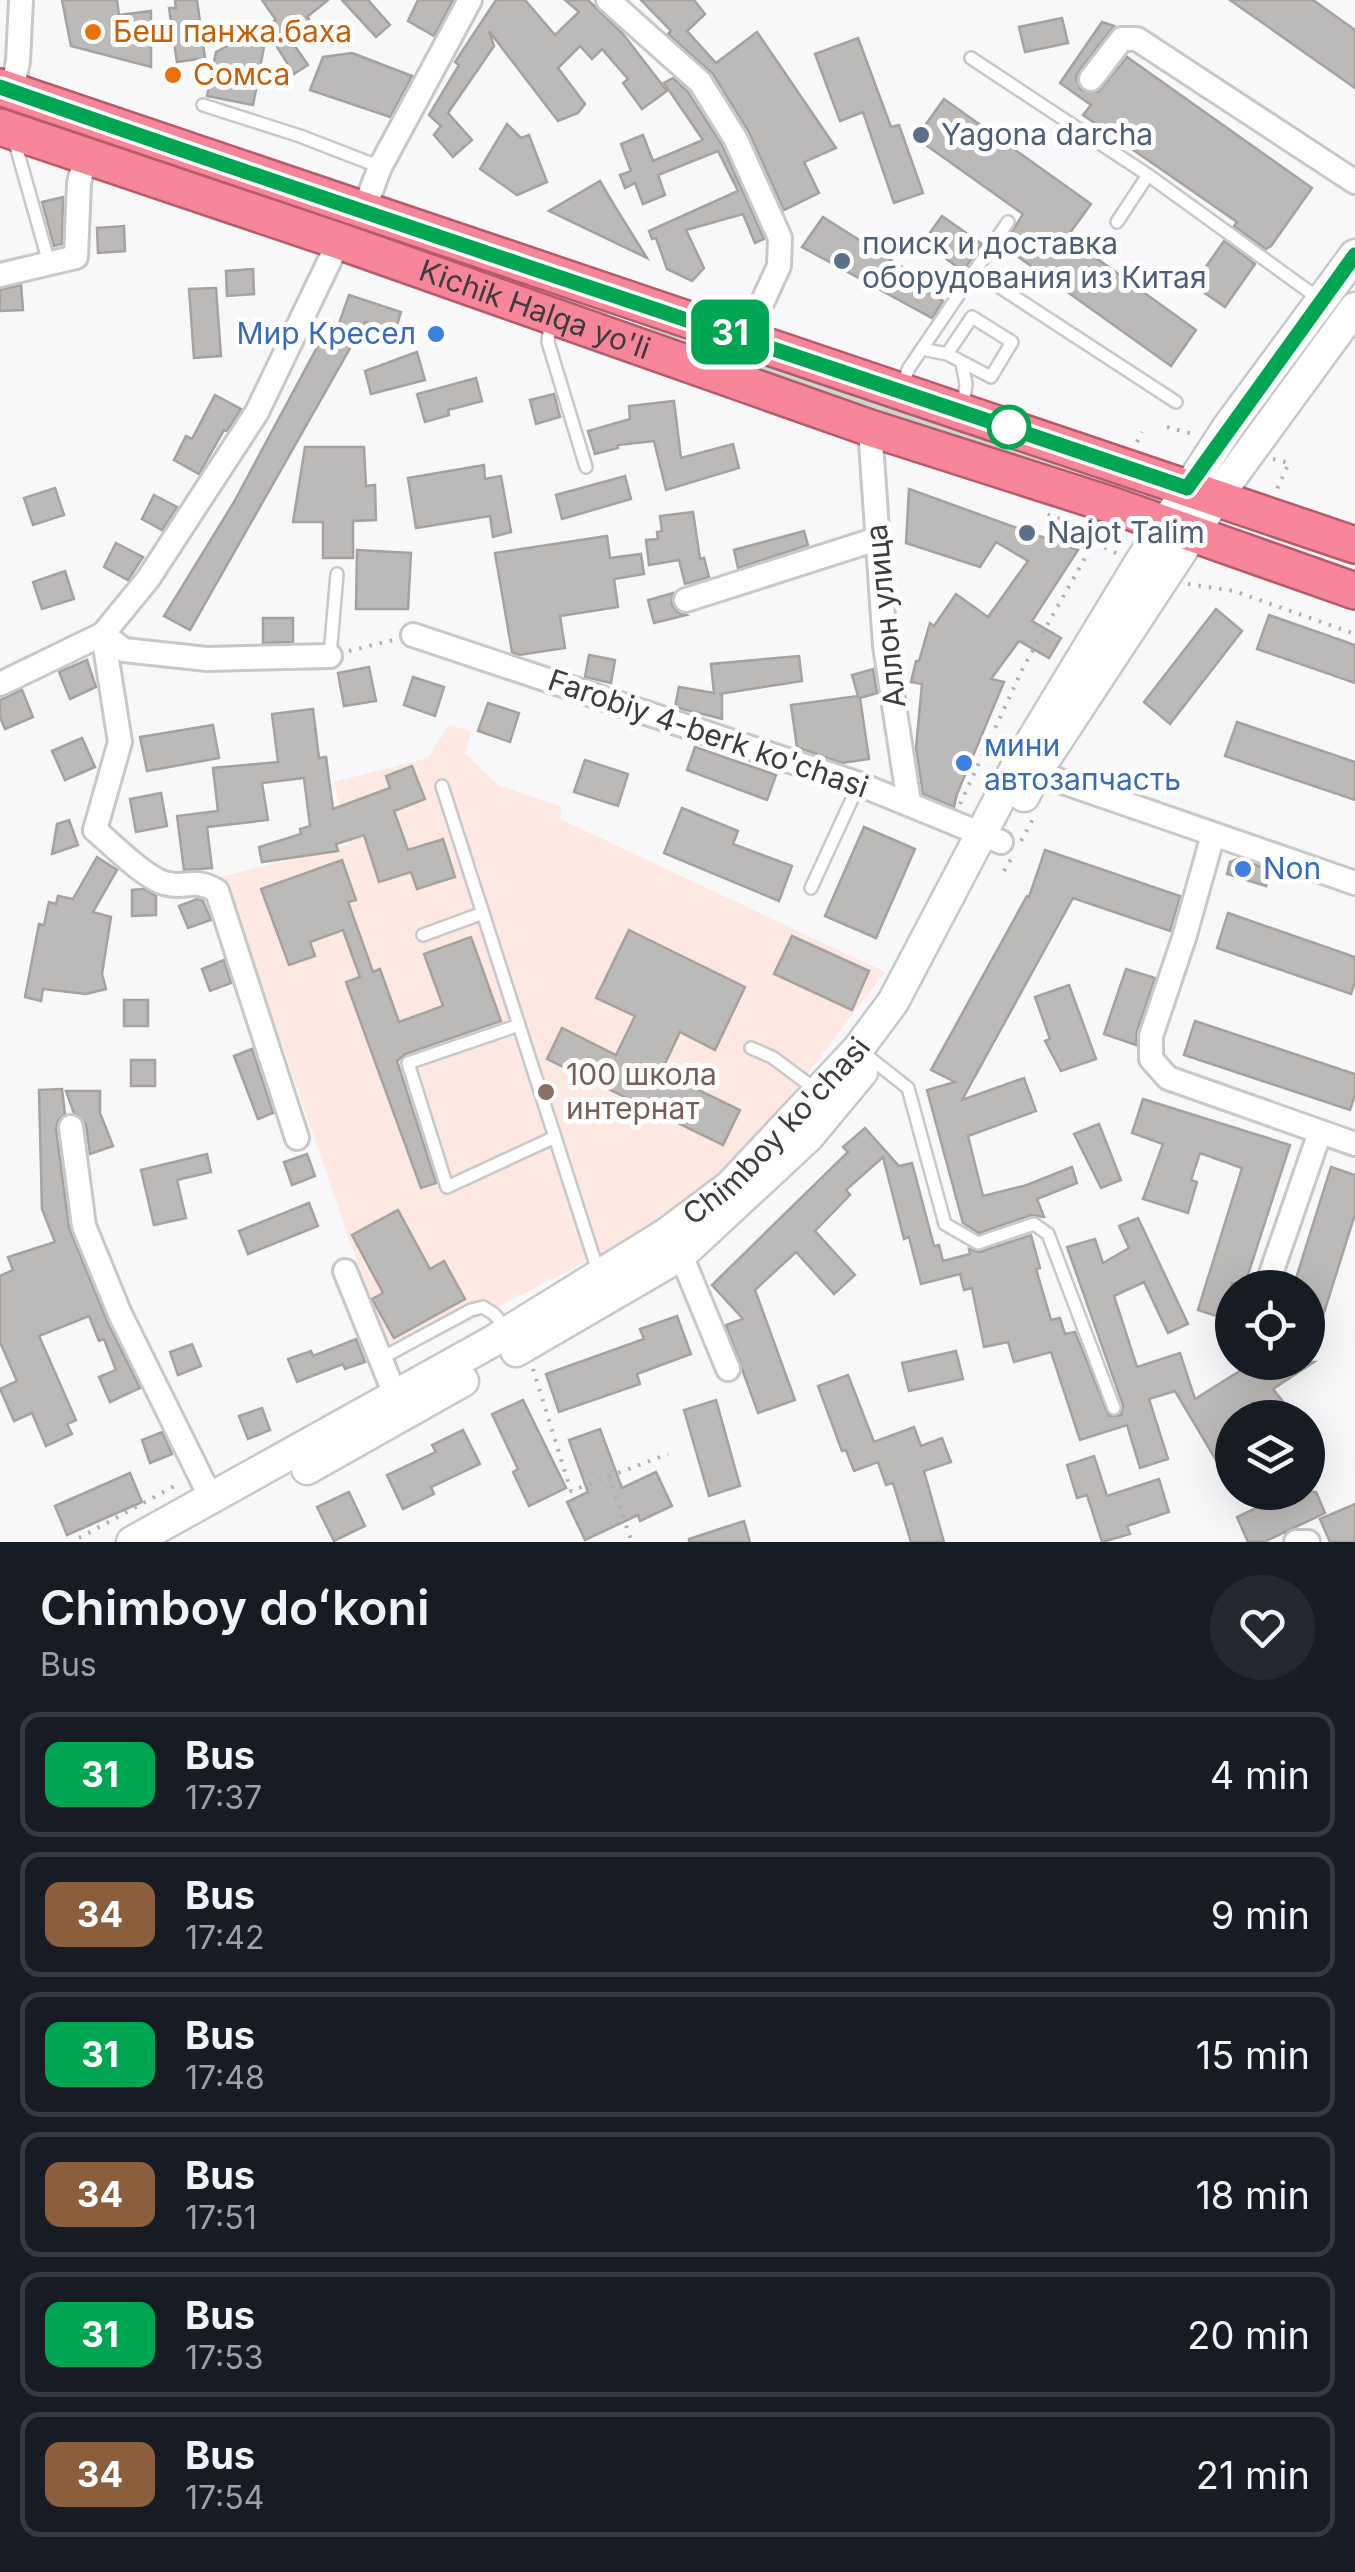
<!DOCTYPE html>
<meta charset="utf-8">
<style>
:root{--surface:#171b24;--page:#242831;--text:#f1f3f6;--muted:#9ea1a6;--line:#363941}
body{margin:0;font-family:Inter,sans-serif;background:var(--page);color:var(--text);height:100vh;display:flex;flex-direction:column;font-size:38px;white-space:nowrap}
*{box-sizing:border-box;margin:0}
p{font-size:32px;color:var(--muted)}
.icon{flex:none;width:55px;height:55px;fill:none;stroke:currentColor;stroke-width:2;stroke-linecap:round;stroke-linejoin:round}
.map{position:relative;height:1542px;overflow:hidden}
.panel{display:flex;flex-direction:column;background:var(--surface);flex:1}
.panel>*{flex:none}
.badge{padding:0 20px;border-radius:15px;font-size:35px;line-height:65px}
.buttons{position:absolute;left:1215px;top:1270px;display:grid;gap:20px}
.buttons a{display:grid;place-items:center;width:110px;height:110px;border-radius:50%;background:var(--surface);box-shadow:0 10px 40px #0002;font-size:50px}
.map>.badge{position:absolute;translate:-50% -50%;box-shadow:0 0 0 5px #fff}
.round{display:grid;place-items:center;flex:none;width:105px;height:105px;border-radius:52px;background:var(--page)}
.headline{display:flex;align-items:center;justify-content:space-between;height:170px;padding:0 40px}
h1{font-size:48px;font-weight:600;line-height:75px}
ul{padding:0;list-style:none}
li{display:flex;align-items:center;gap:30px;height:125px;margin:0 20px 15px;padding:0 20px;border:5px solid var(--line);border-radius:20px}
li div{flex:1}
li b{display:block;font-size:38px}
li em{font-style:normal}
li .badge{min-width:110px;font-weight:700;text-align:center}
.map>svg:first-child{display:block}
.education{fill:#fde9e2}
.green{fill:#c7dacd}
.building{fill:#bcbab8;stroke:#a4a19f;stroke-width:2.5}
.lines{fill:none;stroke-linecap:round;stroke-linejoin:round}
.service-casing{stroke:#c8c7c9;stroke-width:16}
.minor-casing{stroke:#c8c7c9;stroke-width:28}
.secondary-casing{stroke:#c8c7c9;stroke-width:35}
.trunk-casing{stroke:#b6596a;stroke-width:40}
.path{stroke:#b0afb2;stroke-width:4;stroke-dasharray:2.5 8;stroke-linecap:butt}
.service{stroke:#fff;stroke-width:11}
.minor{stroke:#fff;stroke-width:22}
.secondary{stroke:#fff;stroke-width:30}
.trunk{stroke:#f8869b;stroke-width:35}
.line-casing{stroke:#fff;stroke-width:22}
.line{stroke:#00a651;stroke-width:15}
.food-dot{fill:#e8710a;stroke:#fff;stroke-width:4}
.service-dot{fill:#5c6f8a;stroke:#fff;stroke-width:4}
.shop-dot{fill:#3f7fe0;stroke:#fff;stroke-width:4}
.stop-dot{fill:#fff;stroke:#00a651;stroke-width:5}
.education-dot{fill:#8d6e63;stroke:#fff;stroke-width:4}
.labels{text-anchor:middle;stroke-width:10;stroke-linejoin:round;paint-order:stroke}
.food-label{font-size:30px;fill:#c56008;stroke:#fff;text-anchor:start}
.service-label{font-size:30px;fill:#4e5e75;stroke:#fff;text-anchor:start}
.street-label{font-size:30px;fill:#3c3c3d;stroke:#fff}
.shop-label{font-size:30px;fill:#366cbe;stroke:#fff;text-anchor:start}
.education-label{font-size:30px;fill:#785e54;stroke:#fff;text-anchor:start}
</style>
<div class="map">
<svg width="1355" height="1542" viewBox="0 0 1355 1542">
<rect width="100%" height="100%" fill="#f8f7fa"/>
<!-- education -->
<polygon class="education" points="449,725 471,731 465,753 498,785 562,807 560,819 885,972 737,1166 658,1225 391,1361 224,876 350,845 334,782 428,758"/>
<!-- green -->
<g class="green">
<polygon points="0,102 609,311 605,322 0,115"/>
<polygon points="652,321 1161,493 1157,505 648,333"/>
</g>
<!-- building -->
<g class="building">
<polygon points="62,0 117,0 119,15 151,11 151,67 71,46"/>
<polygon points="175,0 197,0 205,58 177,62 169,8 176,8"/>
<polygon points="262,0 328,0 307,17 309,19 290,39 308,65 294,74 267,31 253,105 207,96 216,52 276,20"/>
<polygon points="342,0 368,0 390,25 376,37"/>
<polygon points="418,0 453,0 434,36 408,21"/>
<polygon points="496,0 525,0 555,35 579,12 565,0 588,0 623,34 667,91 642,109 623,83 628,79 602,49 592,59 580,46 558,68 585,104 578,113 558,121 489,31 494,46 448,113 472,140 453,157 434,135 441,126 429,115 459,65 455,62"/>
<polygon points="641,0 694,0 705,14 687,31 716,63 757,32 836,148 804,162 819,193 784,210 749,132 713,74 668,34 671,31"/>
<polygon points="1230,0 1313,0 1355,30 1355,88"/>
<polygon points="1062,18 1068,43 1025,52 1019,27"/>
<polygon points="1102,22 1114,26 1079,71 1076,78 1081,90 1098,92 1127,57 1312,188 1271,246 1266,249 1234,226 1237,222 1083,115 1091,105 1060,83"/>
<polygon points="858,38 891,127 899,125 923,193 894,203 863,112 840,121 815,54"/>
<polygon points="352,53 412,76 390,117 310,90 323,57"/>
<polygon points="673,78 688,92 722,145 764,239 755,243 743,214 686,230 704,268 692,281 667,269 656,238 652,239 649,231 738,191 718,151 658,175 665,195 643,204 635,183 625,188 620,175 631,171 621,144 643,135 653,161 703,140 664,83"/>
<polygon points="944,99 1091,204 1067,237 1196,330 1171,366 1003,246 1023,214 916,138"/>
<polygon points="507,124 521,138 529,135 547,182 517,195 480,169"/>
<polygon points="600,181 614,205 647,258 549,211"/>
<polygon points="63,197 62,244 54,246 42,202"/>
<polygon points="942,216 982,244 963,271 923,242"/>
<polygon points="823,217 908,271 904,278 943,301 932,318 802,247"/>
<polygon points="124,226 125,251 98,253 97,228"/>
<polygon points="1224,241 1255,264 1225,307 1193,285"/>
<polygon points="253,269 254,294 227,296 226,271"/>
<polygon points="21,285 23,310 0,311 0,290"/>
<polygon points="216,288 221,356 194,358 189,289"/>
<polygon points="349,295 401,312 395,332 365,322 190,630 164,616 234,502 328,327 336,332"/>
<polygon points="417,352 425,380 371,394 365,371"/>
<polygon points="476,378 482,401 448,410 449,415 425,422 417,394"/>
<polygon points="554,394 560,417 536,424 530,400"/>
<polygon points="215,395 241,409 227,431 224,430 199,474 174,460 186,436 192,439"/>
<polygon points="674,401 681,458 733,444 739,468 666,490 654,441 618,445 618,448 595,454 588,431 630,419 629,406"/>
<polygon points="305,447 364,447 366,486 375,485 376,520 353,521 353,558 323,558 323,522 293,522"/>
<polygon points="484,465 485,479 501,476 511,532 493,537 490,516 416,528 408,478"/>
<polygon points="625,476 631,499 562,519 556,495"/>
<polygon points="55,488 64,515 33,525 24,498"/>
<polygon points="909,489 1078,550 1032,621 1061,638 1049,658 1019,641 991,679 1004,682 957,794 954,807 923,794 916,748 922,684 911,682 916,661 919,661 930,623 934,626 956,594 988,617 1028,561 996,542 980,567 906,543"/>
<polygon points="154,495 177,507 162,530 142,519"/>
<polygon points="693,512 700,559 704,558 709,577 685,584 679,560 649,565 646,540 658,539 657,532 662,531 660,516"/>
<polygon points="804,531 808,545 738,568 734,550"/>
<polygon points="607,536 610,558 641,554 644,574 614,579 618,607 560,616 565,648 519,655 512,652 495,553"/>
<polygon points="116,543 143,557 128,580 104,567"/>
<polygon points="357,550 411,553 408,609 356,609"/>
<polygon points="65,571 74,599 42,609 33,582"/>
<polygon points="673,593 672,605 677,612 686,615 654,623 648,600"/>
<polygon points="1216,609 1242,631 1170,724 1144,702"/>
<polygon points="1269,615 1355,645 1355,683 1257,649"/>
<polygon points="263,618 293,618 293,642 263,643"/>
<polygon points="589,655 615,660 611,683 585,677"/>
<polygon points="799,656 802,681 719,694 722,694 722,719 675,707 679,687 714,693 711,664"/>
<polygon points="87,660 96,687 70,699 59,672"/>
<polygon points="369,667 376,701 344,706 338,673"/>
<polygon points="873,669 877,693 860,698 869,759 842,763 797,747 791,705 858,696 852,675"/>
<polygon points="413,677 444,687 435,716 404,705"/>
<polygon points="22,690 33,717 5,729 0,717 0,700"/>
<polygon points="488,703 519,713 510,742 478,731"/>
<polygon points="313,709 319,758 326,757 333,809 390,788 386,776 412,766 425,799 394,811 408,850 443,839 455,877 417,889 411,872 379,882 364,835 336,844 338,851 262,862 259,847 301,834 300,829 310,826 304,778 262,783 268,820 207,827 212,868 184,870 177,816 218,811 213,768 278,762 272,714"/>
<polygon points="1237,722 1355,762 1355,800 1225,756"/>
<polygon points="213,725 219,758 147,771 140,737"/>
<polygon points="82,738 95,767 65,780 52,751"/>
<polygon points="695,747 776,775 767,800 687,770"/>
<polygon points="585,760 628,774 618,806 574,792"/>
<polygon points="161,793 167,826 136,832 130,799"/>
<polygon points="682,808 738,831 733,844 792,866 779,901 664,853"/>
<polygon points="69,820 78,845 52,854 57,824"/>
<polygon points="864,827 915,849 876,938 825,916"/>
<polygon points="1045,850 1180,896 1170,931 1073,898 962,1100 1024,1078 1036,1111 968,1136 983,1196 1027,1185 1072,1167 1077,1183 1037,1199 1044,1217 1031,1215 979,1233 963,1223 927,1090 955,1082 931,1070 1027,896 1029,897"/>
<polygon points="97,857 117,870 93,912 111,917 102,974 106,989 86,994 43,989 41,1001 25,997 39,924 44,925 49,902 56,904 58,896 73,899"/>
<polygon points="1238,859 1268,869 1266,886 1227,874 1230,862"/>
<polygon points="342,860 356,900 348,902 373,972 380,969 399,1022 443,1006 424,954 471,937 501,1021 405,1054 397,1061 436,1183 421,1188 346,982 360,977 343,930 310,942 315,956 289,965 261,889"/>
<polygon points="144,889 156,896 156,915 132,916 132,890"/>
<polygon points="197,899 203,901 211,920 188,928 179,906"/>
<polygon points="1228,913 1355,957 1355,982 1351,994 1217,948"/>
<polygon points="629,930 745,987 715,1050 680,1032 661,1072 740,1110 723,1145 547,1059 562,1028 616,1055 635,1016 596,998"/>
<polygon points="792,936 869,971 852,1010 774,974"/>
<polygon points="224,960 231,983 210,991 202,969"/>
<polygon points="1126,969 1155,978 1137,1031 1136,1045 1104,1034"/>
<polygon points="1069,985 1096,1059 1061,1071 1045,1041 1050,1039 1035,997"/>
<rect x="124" y="1000" width="24" height="26"/>
<polygon points="1195,1021 1355,1074 1355,1095 1350,1110 1184,1055"/>
<polygon points="252,1049 273,1113 258,1119 234,1056"/>
<rect x="131" y="1060" width="24" height="26"/>
<polygon points="62,1089 65,1114 58,1120 56,1129 69,1228 107,1321 140,1388 110,1402 99,1377 116,1370 104,1339 99,1341 89,1316 39,1336 76,1420 67,1424 72,1434 46,1446 32,1413 14,1421 0,1389 17,1381 0,1342 0,1276 13,1270 8,1257 55,1242 42,1209 39,1090"/>
<polygon points="66,1091 100,1091 100,1113 113,1146 90,1154 86,1124 74,1113"/>
<polygon points="1143,1099 1290,1145 1244,1287 1232,1283 1232,1321 1198,1310 1242,1168 1200,1153 1191,1180 1197,1182 1188,1213 1143,1199 1163,1144 1132,1133"/>
<polygon points="1099,1124 1121,1180 1101,1188 1074,1134"/>
<polygon points="865,1128 899,1166 912,1163 934,1246 939,1245 943,1261 970,1254 969,1249 980,1252 1031,1235 1040,1268 1036,1269 1051,1320 1060,1318 1065,1334 1075,1332 1109,1416 1121,1415 1123,1405 1067,1247 1095,1239 1103,1263 1129,1248 1119,1226 1138,1218 1188,1324 1168,1333 1144,1282 1114,1296 1137,1367 1180,1353 1195,1399 1254,1362 1314,1362 1273,1389 1296,1418 1232,1418 1232,1487 1175,1391 1149,1399 1168,1459 1140,1468 1127,1425 1080,1440 1051,1352 1014,1362 1008,1342 984,1347 972,1288 964,1290 960,1274 921,1284 909,1237 904,1239 883,1157 846,1190 850,1195 815,1231 855,1275 834,1294 796,1252 755,1290 795,1400 758,1413 726,1325 743,1319 712,1285 848,1152 843,1147"/>
<polygon points="207,1154 211,1172 177,1180 186,1218 154,1225 141,1170"/>
<polygon points="307,1154 315,1176 292,1185 284,1162"/>
<polygon points="1331,1167 1355,1175 1355,1214 1311,1354 1308,1354 1308,1288 1293,1288"/>
<polygon points="309,1203 318,1226 248,1254 239,1231"/>
<polygon points="398,1210 430,1269 444,1261 465,1299 394,1338 372,1299 383,1293 352,1235"/>
<polygon points="677,1316 691,1354 637,1374 640,1384 559,1412 546,1374 644,1339 640,1329"/>
<polygon points="356,1339 365,1362 345,1369 343,1364 297,1382 288,1359 311,1351 313,1356"/>
<polygon points="192,1344 201,1366 178,1375 170,1352"/>
<polygon points="956,1351 963,1379 909,1391 902,1363"/>
<polygon points="848,1375 874,1442 914,1427 921,1446 942,1438 951,1462 924,1471 944,1542 911,1542 893,1483 886,1485 878,1462 854,1471 846,1450 842,1451 818,1386"/>
<polygon points="523,1400 566,1488 529,1506 513,1472 518,1469 492,1414"/>
<polygon points="716,1400 740,1486 709,1496 684,1410"/>
<polygon points="262,1408 270,1430 248,1439 239,1416"/>
<polygon points="600,1429 622,1488 656,1472 672,1506 640,1521 638,1515 585,1540 567,1502 588,1492 569,1440"/>
<polygon points="463,1430 480,1464 431,1487 434,1494 403,1509 387,1475 436,1452 432,1445"/>
<polygon points="162,1432 172,1454 150,1463 142,1440"/>
<polygon points="1094,1456 1107,1496 1159,1479 1169,1512 1127,1526 1130,1534 1102,1542 1087,1495 1077,1498 1067,1465"/>
<polygon points="130,1473 142,1502 67,1535 55,1506"/>
<polygon points="349,1492 365,1526 334,1541 317,1507"/>
<polygon points="1290,1492 1316,1492 1325,1513 1264,1542 1248,1542 1237,1517"/>
<polygon points="1355,1504 1355,1542 1330,1542 1320,1519"/>
<polygon points="744,1521 750,1542 689,1542 689,1539"/>
</g>
<g class="lines">
<!-- service casing -->
<g class="service-casing">
<g id="service">
<polyline points="971,58 1148,175"/>
<polyline points="203,105 300,136 380,167"/>
<polyline points="14,139 49,263"/>
<polyline points="1117,222 1148,175 1318,298"/>
<polyline points="975,271 1176,402"/>
<polyline points="550,323 548,342 586,467"/>
<polyline points="922,349 947,354 991,377 1012,342 972,317 947,354"/>
<polyline points="962,363 966,384 963,407"/>
<polyline points="901,387 909,368 1008,222"/>
<polyline points="330,656 337,574"/>
<polyline points="442,786 598,1271"/>
<polyline points="811,888 859,784"/>
<polyline points="423,935 483,913"/>
<polyline points="519,1025 408,1063 447,1187 555,1137"/>
<polyline points="751,1048 772,1057 815,1089"/>
<polyline points="861,1051 908,1088 945,1224 978,1243 1034,1224 1048,1234 1114,1408"/>
<polyline points="380,1359 471,1310 483,1307 494,1314 506,1328"/>
</g>
</g>
<!-- minor casing -->
<g class="minor-casing">
<g id="minor">
<polyline points="608,0 700,82 735,138 780,238 779,266 746,338"/>
<polyline points="1091,79 1122,39 1137,39 1355,182"/>
<polyline points="12,91 18,61 21,0"/>
<polyline points="363,212 380,167 470,0"/>
<polyline points="0,275 76,257 79,183 86,155"/>
<polyline points="870,428 885,646 909,803"/>
<polyline points="686,600 877,539"/>
<path d="M103,634L120,742L95,830C113,845 143,876 164,883C187,890 192,876 217,891L297,1138"/>
<polyline points="103,634 124,650 207,659 330,656"/>
<polyline points="413,635 859,784 1001,842"/>
<polyline points="0,684 103,634 148,579 257,412 339,241"/>
<polyline points="1026,766 1060,781 1355,883"/>
<polyline points="1213,835 1184,938 1151,1036 1151,1059 1168,1078 1355,1144"/>
<polyline points="71,1127 84,1226 120,1314 211,1498"/>
<polyline points="674,1245 681,1255 728,1369"/>
<polyline points="345,1271 400,1407"/>
<polyline points="1266,1288 1320,1132"/>
<polyline points="1296,1542 1308,1542"/>
</g>
</g>
<!-- secondary casing -->
<g class="secondary-casing">
<g id="secondary">
<polyline points="1024,796 1037,771 1217,497 1355,308"/>
<polyline points="516,1351 681,1255 808,1137 862,1072"/>
<polyline points="307,1469 463,1381"/>
<path id="s1" d="M132,1542L493,1341L666,1234L730,1186L858,1049L893,1002L1019,762L1139,564L1228,427L1355,255"/>
</g>
</g>
<!-- trunk casing -->
<g class="trunk-casing">
<g id="trunk">
<polyline points="0,87 1355,545"/>
<path id="s2" d="M0,127L339,241L870,428L1111,505L1355,591"/>
</g>
</g>
<!-- path -->
<g class="path">
<polyline points="1167,427 1193,434"/>
<polyline points="1137,442 1142,432"/>
<polyline points="1273,459 1289,463 1277,489"/>
<polyline points="1095,543 1118,554"/>
<polyline points="1188,584 1234,591 1355,634"/>
<polyline points="349,651 393,640"/>
<polyline points="960,804 1023,668 1099,533 1046,514"/>
<polyline points="1021,841 1033,819"/>
<polyline points="1004,871 1011,859"/>
<polyline points="533,1369 571,1491 668,1454"/>
<polyline points="609,1476 632,1542"/>
<polyline points="79,1538 180,1483"/>
</g>
<!-- service -->
<use href="#service" class="service"/>
<!-- minor -->
<use href="#minor" class="minor"/>
<!-- secondary -->
<use href="#secondary" class="secondary"/>
<!-- trunk -->
<use href="#trunk" class="trunk"/>
</g>
<g class="lines">
<!-- line casing -->
<g class="line-casing">
<path id="line" d="M0,87C394,225 791,353 1187,488L1355,255"/>
</g>
<!-- line -->
<use href="#line" class="line"/>
</g>
<!-- markers -->
<g class="food-dot">
<circle cx="93" cy="32" r="10"/>
<circle cx="173" cy="75" r="10"/>
</g>
<g class="service-dot">
<circle cx="921" cy="135" r="10"/>
<circle cx="842" cy="261" r="10"/>
<circle cx="1027" cy="533" r="10"/>
</g>
<g class="shop-dot">
<circle cx="436" cy="334" r="10"/>
<circle cx="964" cy="763" r="10"/>
<circle cx="1243" cy="869" r="10"/>
</g>
<circle class="stop-dot" cx="1009" cy="427" r="20"/>
<circle class="education-dot" cx="546" cy="1092" r="10"/>
<g class="labels">
<!-- food labels -->
<g class="food-label">
<text x="113" y="42">Беш панжа.баха</text>
<text x="193" y="85">Сомса</text>
</g>
<!-- service labels -->
<g class="service-label">
<text x="941" y="145">Yagona darcha</text>
<text x="862" y="254">поиск и доставка<tspan x="862" dy="34">оборудования из Китая</tspan></text>
<text x="1047" y="543">Najot Talim</text>
</g>
<!-- street labels -->
<g class="street-label">
<text dy="10" stroke="none"><textPath href="#s2" startOffset="565">Kichik Halqa yo'li</textPath></text>
<text transform="translate(886 616) rotate(-96)" y="10">Аллон улица</text>
<text transform="translate(708 734) rotate(19)" y="10">Farobiy 4-berk ko'chasi</text>
<text dy="10" stroke="none"><textPath href="#s1" startOffset="768">Chimboy ko'chasi</textPath></text>
</g>
<!-- shop labels -->
<g class="shop-label">
<text x="416" y="344" text-anchor="end">Мир Кресел</text>
<text x="984" y="756">мини<tspan x="984" dy="34">автозапчасть</tspan></text>
<text x="1263" y="879">Non</text>
</g>
<!-- education labels -->
<g class="education-label">
<text x="566" y="1085">100 школа<tspan x="566" dy="34">интернат</tspan></text>
</g>
</g>
</svg>
<div class="buttons">
<a><svg class="icon" aria-label="locate" viewBox="0 0 24 24"><circle cx="12" cy="12" r="6"/><path d="M12 2v4M12 18v4M2 12h4M18 12h4"/></svg></a>
<a><svg class="icon" aria-label="layers" viewBox="0 0 24 24"><path d="M12 4l9 5-9 5-9-5zM3 14l9 5 9-5"/></svg></a>
</div>
<b class="badge" style="left:730px;top:332px;background:#00a651;color:#fff">31</b>
</div>
<section class="panel">
<div class="headline"><div><h1>Chimboy doʻkoni</h1><p>Bus</p></div><a class="round"><svg class="icon" aria-label="heart" viewBox="0 0 24 24"><path d="M12 20l-8-8c-3-5 5-10 8-4 3-6 11-1 8 4z"/></svg></a></div>
<ul>
<li><span class="badge" style="background:#00a651;color:#fff">31</span><div><b>Bus</b><p>17:37</p></div><em>4 min</em></li>
<li><span class="badge" style="background:#8b5e3c;color:#fff">34</span><div><b>Bus</b><p>17:42</p></div><em>9 min</em></li>
<li><span class="badge" style="background:#00a651;color:#fff">31</span><div><b>Bus</b><p>17:48</p></div><em>15 min</em></li>
<li><span class="badge" style="background:#8b5e3c;color:#fff">34</span><div><b>Bus</b><p>17:51</p></div><em>18 min</em></li>
<li><span class="badge" style="background:#00a651;color:#fff">31</span><div><b>Bus</b><p>17:53</p></div><em>20 min</em></li>
<li><span class="badge" style="background:#8b5e3c;color:#fff">34</span><div><b>Bus</b><p>17:54</p></div><em>21 min</em></li>
</ul>
</section>
